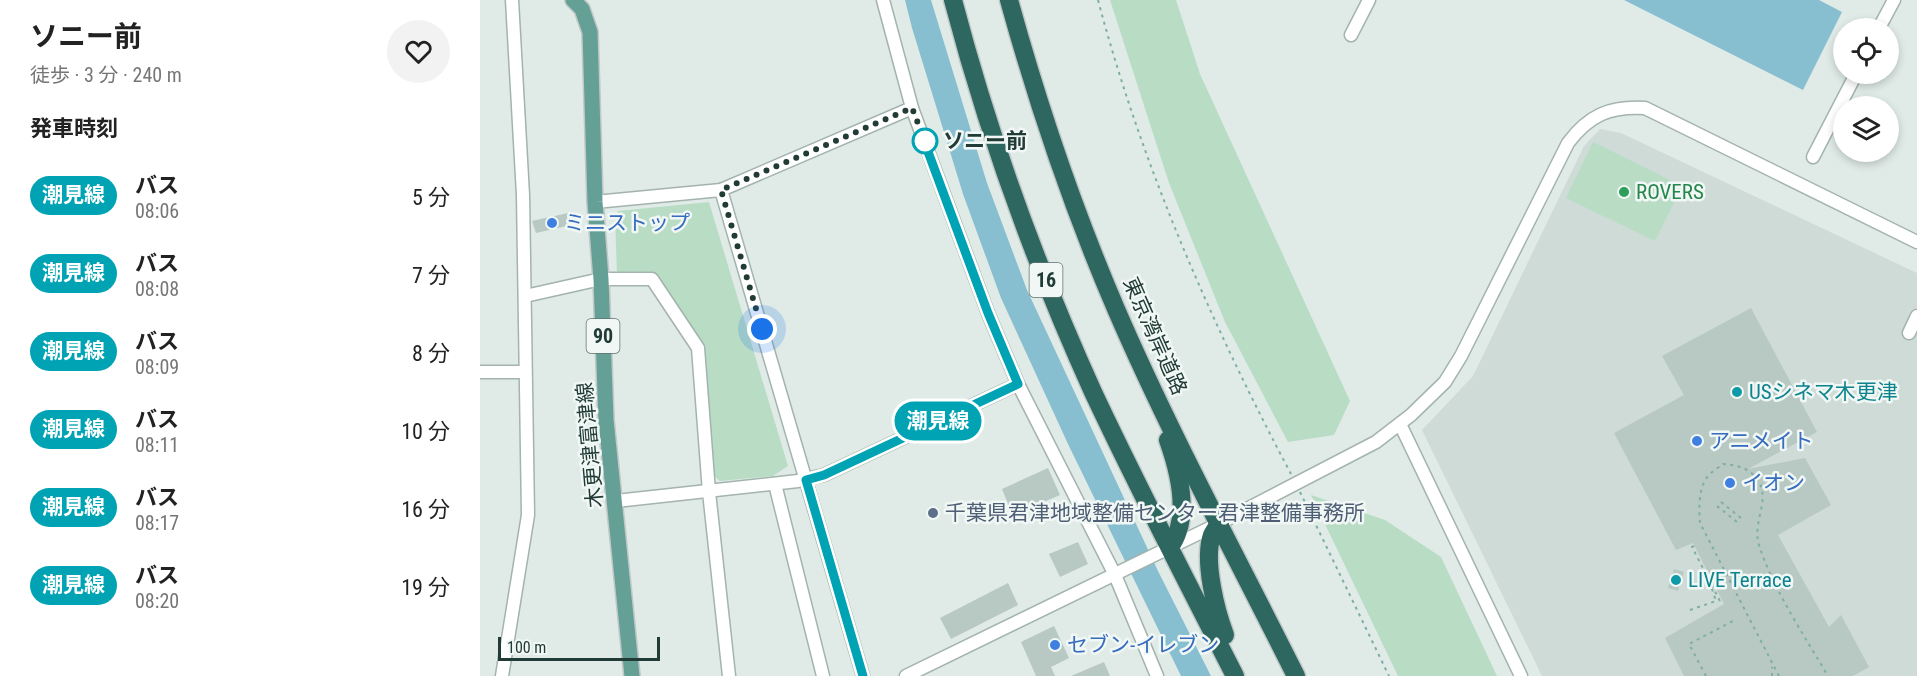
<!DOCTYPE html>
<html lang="ja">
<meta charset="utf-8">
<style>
:root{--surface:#fff;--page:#f2f2f2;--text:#222;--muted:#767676}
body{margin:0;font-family:"Roboto Condensed","Noto Sans JP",sans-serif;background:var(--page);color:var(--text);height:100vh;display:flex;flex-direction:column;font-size:22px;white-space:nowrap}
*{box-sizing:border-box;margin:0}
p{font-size:20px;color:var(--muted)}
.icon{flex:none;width:33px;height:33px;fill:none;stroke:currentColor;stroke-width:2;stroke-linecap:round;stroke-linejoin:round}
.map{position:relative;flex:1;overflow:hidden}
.panel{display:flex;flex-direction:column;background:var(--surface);width:480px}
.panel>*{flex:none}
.badge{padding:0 12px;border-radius:20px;font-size:21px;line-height:39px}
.controls{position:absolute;left:1353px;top:18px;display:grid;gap:12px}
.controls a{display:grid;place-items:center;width:66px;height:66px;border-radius:50%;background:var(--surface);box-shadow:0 3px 9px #0003;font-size:30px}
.scale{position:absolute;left:18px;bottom:15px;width:162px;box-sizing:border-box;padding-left:6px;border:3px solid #213b36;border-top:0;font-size:16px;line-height:21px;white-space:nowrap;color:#213b36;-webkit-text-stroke:4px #f0f7f4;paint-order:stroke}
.you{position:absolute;width:30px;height:30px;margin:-15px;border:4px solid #fff;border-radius:50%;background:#1a73e8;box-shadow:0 0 0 9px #1a73e833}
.map>.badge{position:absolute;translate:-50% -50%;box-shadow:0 0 0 3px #fff}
h2{padding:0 30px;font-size:22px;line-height:54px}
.round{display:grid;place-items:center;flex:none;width:63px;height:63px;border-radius:32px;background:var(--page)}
.summary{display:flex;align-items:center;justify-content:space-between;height:102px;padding:0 30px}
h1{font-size:28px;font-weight:700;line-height:45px}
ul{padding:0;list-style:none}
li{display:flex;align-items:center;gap:18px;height:78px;padding:0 30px}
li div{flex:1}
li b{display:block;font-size:22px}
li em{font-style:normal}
li .badge{min-width:66px;font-weight:700;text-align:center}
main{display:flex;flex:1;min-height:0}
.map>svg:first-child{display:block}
.built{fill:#cedbd6}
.green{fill:#b9dcc5}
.water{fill:#88bfd0}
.building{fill:#b8c8c3}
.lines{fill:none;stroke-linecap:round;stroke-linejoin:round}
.minor-casing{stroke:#a3b3ae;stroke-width:15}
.major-casing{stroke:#c1c8c7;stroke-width:18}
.highway-casing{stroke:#c1c8c7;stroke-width:21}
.path{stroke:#80aea4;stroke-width:2;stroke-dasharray:3 4.5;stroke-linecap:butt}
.minor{stroke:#fff;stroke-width:12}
.major{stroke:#65a096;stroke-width:15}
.highway{stroke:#2d6760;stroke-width:18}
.line-casing{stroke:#fff;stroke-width:14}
.line{stroke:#00a3b4;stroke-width:9}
.walk{stroke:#213b36;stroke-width:6;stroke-dasharray:0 10.8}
.stop-dot{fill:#fff;stroke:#00a3b4;stroke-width:3}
.leisure-dot{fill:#2e9e5b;stroke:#f0f7f4;stroke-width:2}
.shop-dot{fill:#3f7fe0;stroke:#f0f7f4;stroke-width:2}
.culture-dot{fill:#0f9aa8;stroke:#f0f7f4;stroke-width:2}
.service-dot{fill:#5c6f8a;stroke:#f0f7f4;stroke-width:2}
.labels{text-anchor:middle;stroke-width:5;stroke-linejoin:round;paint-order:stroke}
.shield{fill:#f0f7f4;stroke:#5f736f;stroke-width:1.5}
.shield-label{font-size:20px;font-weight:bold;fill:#213b36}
.stop-label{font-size:21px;font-weight:bold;fill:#213b36;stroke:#f0f7f4;text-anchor:start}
.leisure-label{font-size:21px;fill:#27864d;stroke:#f0f7f4;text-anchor:start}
.shop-label{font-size:21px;fill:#366cbe;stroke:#f0f7f4;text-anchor:start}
.street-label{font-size:21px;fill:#213b36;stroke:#f0f7f4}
.culture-label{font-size:21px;fill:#0d838f;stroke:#f0f7f4;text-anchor:start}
.service-label{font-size:21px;fill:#4e5e75;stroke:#f0f7f4;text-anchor:start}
</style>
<main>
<section class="panel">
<div class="summary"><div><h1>ソニー前</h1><p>徒歩 · 3 分 · 240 m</p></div><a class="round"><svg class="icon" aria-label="heart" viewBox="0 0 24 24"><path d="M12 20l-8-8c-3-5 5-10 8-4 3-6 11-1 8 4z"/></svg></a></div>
<h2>発車時刻</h2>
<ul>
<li><span class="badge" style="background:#00a3b4;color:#fff">潮見線</span><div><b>バス</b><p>08:06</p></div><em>5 分</em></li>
<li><span class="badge" style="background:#00a3b4;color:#fff">潮見線</span><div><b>バス</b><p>08:08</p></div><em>7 分</em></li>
<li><span class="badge" style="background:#00a3b4;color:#fff">潮見線</span><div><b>バス</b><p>08:09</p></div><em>8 分</em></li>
<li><span class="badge" style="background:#00a3b4;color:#fff">潮見線</span><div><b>バス</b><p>08:11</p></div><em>10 分</em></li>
<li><span class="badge" style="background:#00a3b4;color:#fff">潮見線</span><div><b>バス</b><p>08:17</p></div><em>16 分</em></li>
<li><span class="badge" style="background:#00a3b4;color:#fff">潮見線</span><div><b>バス</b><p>08:20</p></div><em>19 分</em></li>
</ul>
</section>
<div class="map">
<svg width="1437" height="676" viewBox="0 0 1437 676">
<rect width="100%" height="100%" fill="#e0ebe7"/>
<!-- built -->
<polygon class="built" points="1120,129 1141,133 1437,273 1437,676 1062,676 942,430 993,376 1104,146"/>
<!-- green -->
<g class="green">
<polygon points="630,0 696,0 720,74 870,401 854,435 808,442 745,322 689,183"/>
<polygon points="1113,142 1202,186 1175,241 1086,198"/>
<polygon points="229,202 308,466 293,476 240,481 233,475 221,347 172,277 137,276 135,216 138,211"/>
<polygon points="831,495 905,520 961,557 1017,676 918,676"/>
</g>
<!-- water -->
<g class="water">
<polygon points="425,0 451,0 507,183 547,290 678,571 731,676 701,676 588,444 521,298 483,194 432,28"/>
<polygon points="1144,0 1339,0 1362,12 1323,90"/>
</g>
<!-- building -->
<g class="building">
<polygon points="88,213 91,225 56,233 52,221"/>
<polygon points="1271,308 1337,432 1268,469 1325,458 1351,505 1298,535 1349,627 1361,615 1389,667 1373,676 1204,676 1185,638 1244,604 1213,543 1196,550 1134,433 1204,395 1182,356"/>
<polygon points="568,468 580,495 561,503 565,513 557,516 553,507 533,516 522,489"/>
<polygon points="598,542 608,564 580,577 569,554"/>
<polygon points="1194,569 1204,572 1198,591 1188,588"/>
<polygon points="528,583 538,605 471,639 460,618"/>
<polygon points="574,626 589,658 571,667 575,676 556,676 541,642"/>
<polygon points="624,662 630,676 591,676"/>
</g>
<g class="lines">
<!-- minor casing -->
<g class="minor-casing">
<g id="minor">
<polyline points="403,0 432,108 508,313 538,384 635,575 677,676"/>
<polyline points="1399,28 1414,0"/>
<polyline points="871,35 889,0"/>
<polyline points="1333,157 1376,74"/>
<polyline points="241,190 383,676"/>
<polyline points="115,202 241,190 432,108"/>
<polyline points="45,296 121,279 172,279 218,348 229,492 249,676"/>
<polyline points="1429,333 1437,316"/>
<polyline points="0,372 45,372"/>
<polyline points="920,424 1041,676"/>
<polyline points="295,484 343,676"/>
<polyline points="136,501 318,481 344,475 538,384"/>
<polyline points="22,676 48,515 43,195 32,0"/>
<path d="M426,676L740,523L896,442L931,415L965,382L981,356L1088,143C1109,115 1130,106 1165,108L1437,242"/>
</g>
</g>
<!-- major casing -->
<g class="major-casing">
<polyline id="major" points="93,0 102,9 110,32 115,202 121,279 126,420 152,676"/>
</g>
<!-- highway casing -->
<g class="highway-casing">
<g id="highway">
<path d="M473,0C508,134 556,266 613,392C658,488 707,582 755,676"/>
<path d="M529,0C558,105 593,209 636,309C690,434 755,554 816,676"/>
<path d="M688,440C699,471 711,518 690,547"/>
<path d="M740,523C737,527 734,531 732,535C723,561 736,611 745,635"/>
</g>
</g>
<!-- path -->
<g class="path">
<path d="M618,0C662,166 731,323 811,474"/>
<polyline points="820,492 909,676"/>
<polyline points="1241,502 1261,518"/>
<polyline points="1237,506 1257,522"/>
<polyline points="1214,546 1212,547 1242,605"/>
<polyline points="1210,610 1236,601 1231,586"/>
<polyline points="1226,676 1209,644 1253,621"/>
<polyline points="1292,676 1292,667"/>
<path d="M1299,676L1220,523C1219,509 1218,488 1228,476C1231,472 1238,468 1243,464C1257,465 1271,468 1279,482C1290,501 1272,523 1279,545C1292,587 1325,637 1348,676"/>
</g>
<!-- minor -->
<use href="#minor" class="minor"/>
<!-- major -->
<use href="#major" class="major"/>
<!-- highway -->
<use href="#highway" class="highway"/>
</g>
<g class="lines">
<!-- line casing -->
<g class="line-casing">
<polyline id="line" points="383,676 326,480 344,475 538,384 508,313 444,141"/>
</g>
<!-- line -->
<use href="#line" class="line"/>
<!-- walk -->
<polyline class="walk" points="282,329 241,190 432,108 445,141"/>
</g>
<!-- markers -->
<circle class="stop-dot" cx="445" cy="141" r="12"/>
<circle class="leisure-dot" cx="1144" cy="192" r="6"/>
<g class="shop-dot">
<circle cx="72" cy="223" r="6"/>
<circle cx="1217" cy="441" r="6"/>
<circle cx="1250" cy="483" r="6"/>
<circle cx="575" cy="645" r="6"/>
</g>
<g class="culture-dot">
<circle cx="1257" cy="392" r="6"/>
<circle cx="1196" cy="580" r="6"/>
</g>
<circle class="service-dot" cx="453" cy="513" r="6"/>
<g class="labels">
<!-- shield labels -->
<g class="shield">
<rect x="549.5" y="263" width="33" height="34" rx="4.5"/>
<rect x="106.5" y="319" width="33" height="34" rx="4.5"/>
</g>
<g class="shield-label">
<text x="566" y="287">16</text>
<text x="123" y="343">90</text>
</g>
<!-- stop labels -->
<g class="stop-label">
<text x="463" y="148">ソニー前</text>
</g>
<!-- leisure labels -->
<g class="leisure-label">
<text x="1156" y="199">ROVERS</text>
</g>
<!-- shop labels -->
<g class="shop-label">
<text x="84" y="230">ミニストップ</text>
<text x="1229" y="448">アニメイト</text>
<text x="1262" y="490">イオン</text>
<text x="587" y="652">セブン-イレブン</text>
</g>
<!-- street labels -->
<g class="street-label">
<text transform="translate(675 336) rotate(66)" y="7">東京湾岸道路</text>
<text transform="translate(110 445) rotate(-95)" y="7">木更津富津線</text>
</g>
<!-- culture labels -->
<g class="culture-label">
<text x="1269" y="399">USシネマ木更津</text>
<text x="1208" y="587">LIVE Terrace</text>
</g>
<!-- service labels -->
<g class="service-label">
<text x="465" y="520">千葉県君津地域整備センター君津整備事務所</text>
</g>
</g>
</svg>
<div class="controls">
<a><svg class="icon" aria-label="locate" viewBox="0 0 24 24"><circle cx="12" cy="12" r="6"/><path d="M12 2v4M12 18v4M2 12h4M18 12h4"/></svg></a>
<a><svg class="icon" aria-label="layers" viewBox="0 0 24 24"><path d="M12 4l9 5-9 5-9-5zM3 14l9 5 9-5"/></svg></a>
</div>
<div class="scale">100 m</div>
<div class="you" style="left:282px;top:329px"></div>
<b class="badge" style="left:458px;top:421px;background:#00a3b4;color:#fff">潮見線</b>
</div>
</main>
